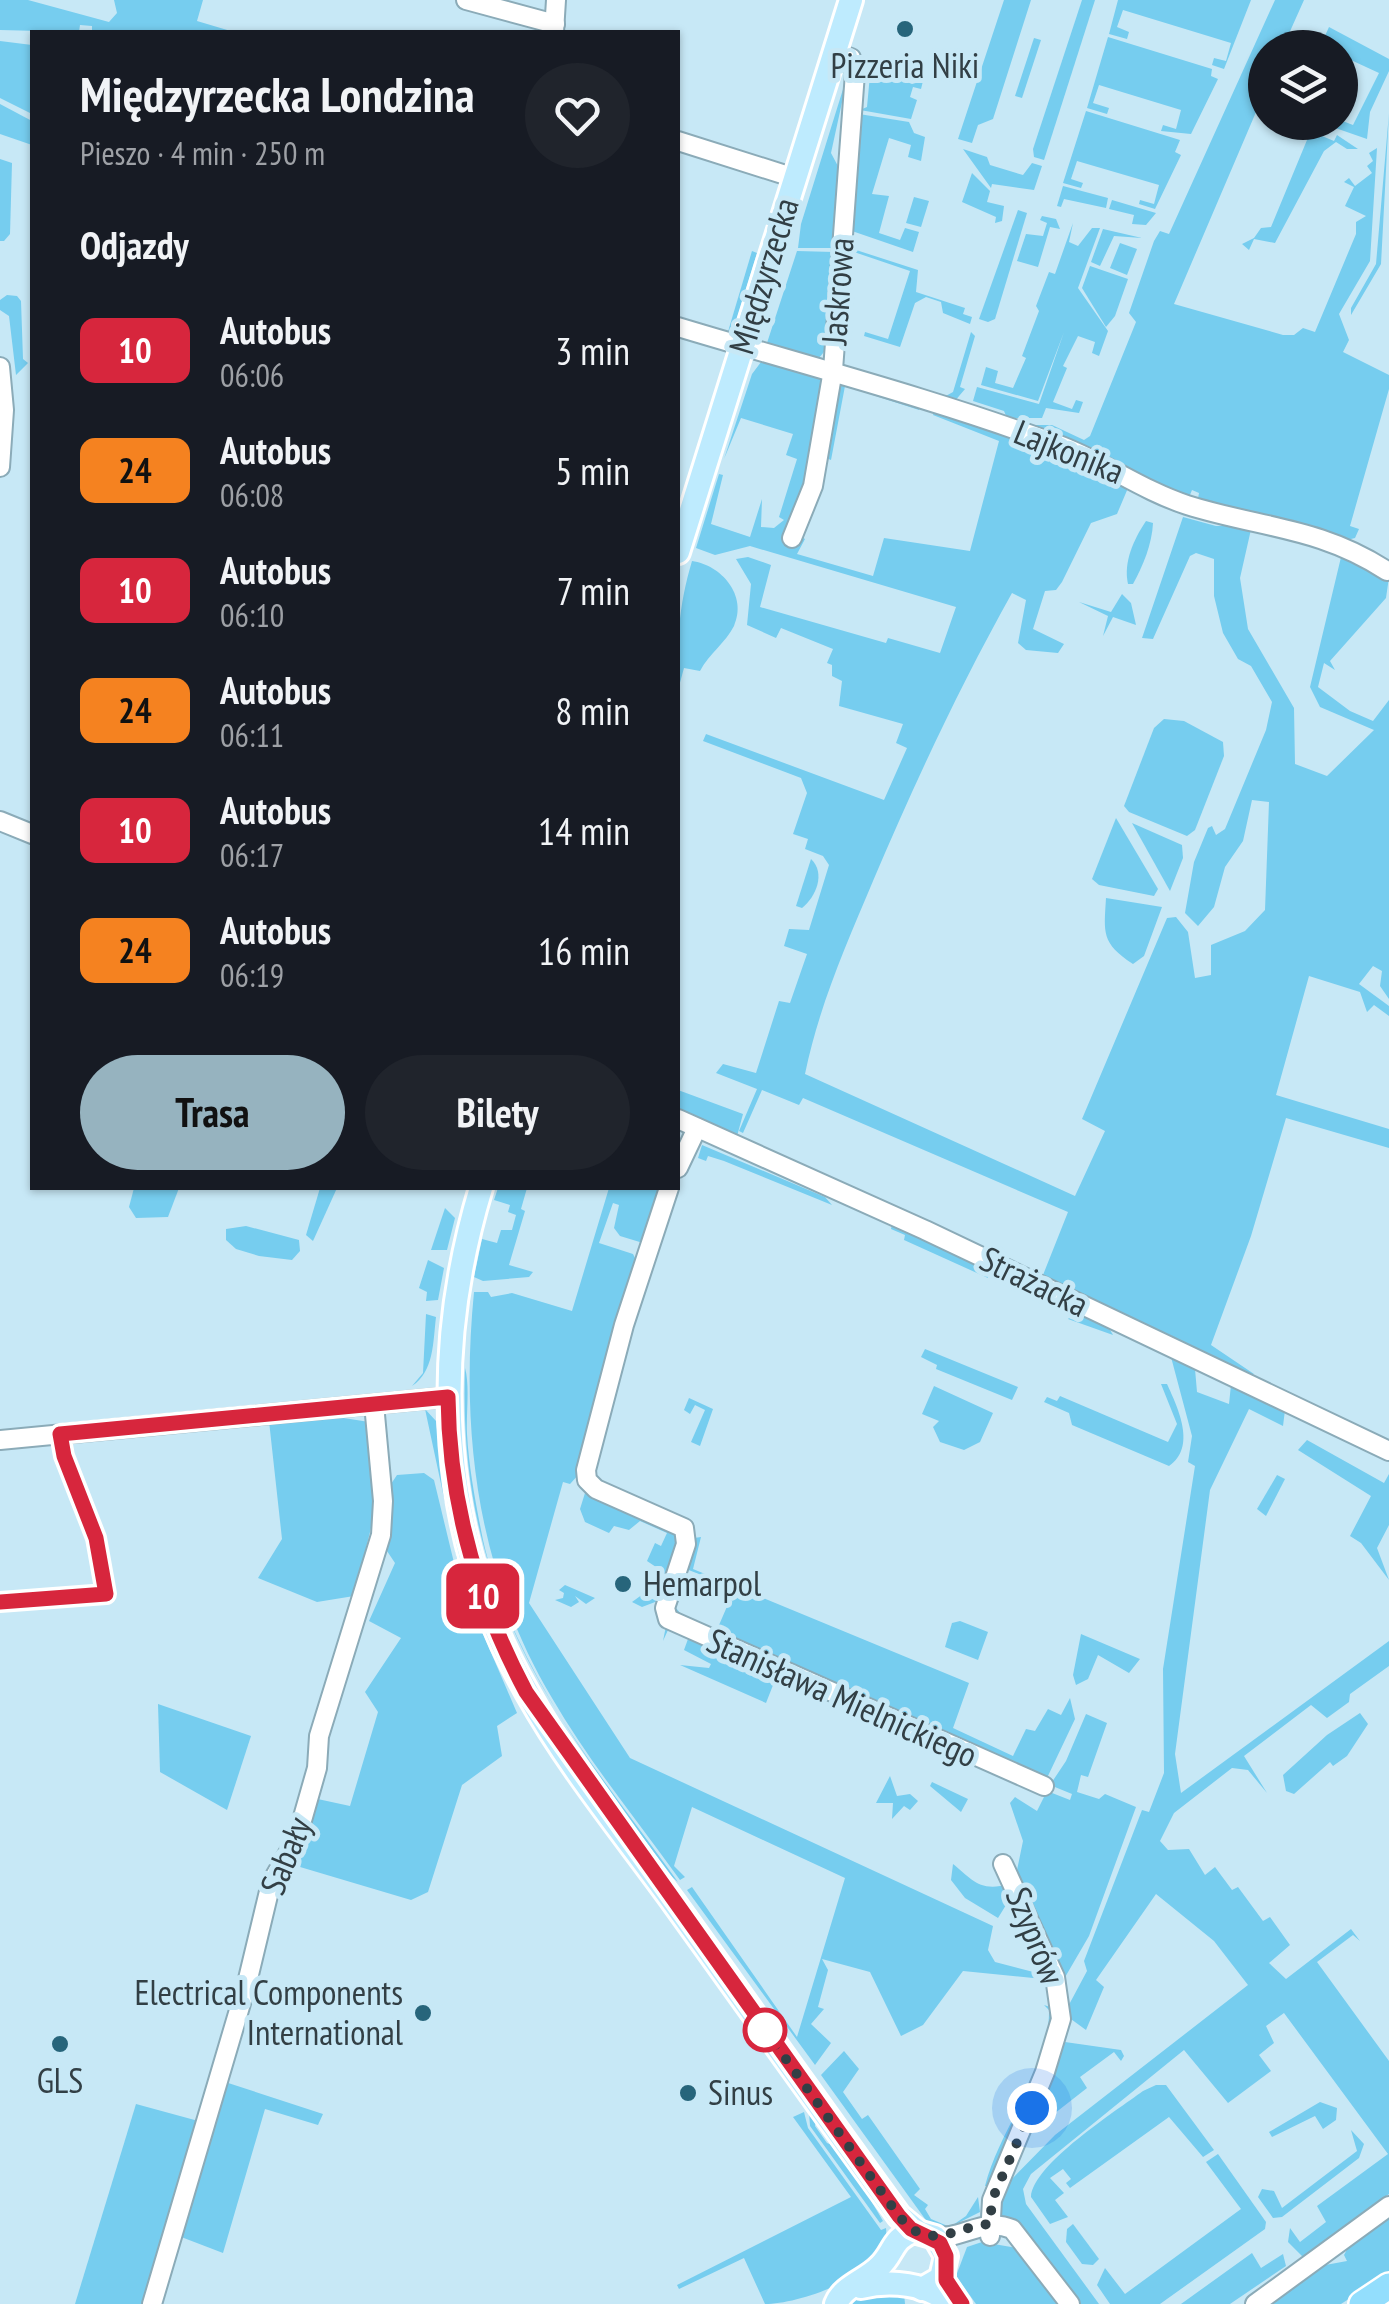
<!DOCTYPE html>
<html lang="pl">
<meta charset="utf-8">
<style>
:root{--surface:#171b24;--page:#20242c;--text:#f1f3f6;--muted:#9ea1a6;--accent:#96b3bf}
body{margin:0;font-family:"PT Sans Narrow",sans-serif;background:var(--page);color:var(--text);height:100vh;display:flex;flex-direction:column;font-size:38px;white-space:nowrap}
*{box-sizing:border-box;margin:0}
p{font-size:32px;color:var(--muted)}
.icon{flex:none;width:55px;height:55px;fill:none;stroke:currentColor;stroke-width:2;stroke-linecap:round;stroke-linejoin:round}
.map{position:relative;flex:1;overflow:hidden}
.sheet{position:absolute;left:30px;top:30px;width:650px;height:1160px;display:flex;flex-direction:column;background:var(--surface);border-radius:0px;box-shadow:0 2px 8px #0004}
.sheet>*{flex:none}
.badge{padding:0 20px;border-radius:15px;font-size:35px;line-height:65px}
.controls{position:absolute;left:1248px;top:30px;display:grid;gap:20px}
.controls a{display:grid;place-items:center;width:110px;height:110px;border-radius:50%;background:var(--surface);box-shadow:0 2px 8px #0004;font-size:50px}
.you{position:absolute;width:50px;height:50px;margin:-25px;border:8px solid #fff;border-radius:50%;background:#1a73e8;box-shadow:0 0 0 15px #1a73e833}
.map>.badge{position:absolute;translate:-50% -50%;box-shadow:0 0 0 5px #fff}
h2{padding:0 50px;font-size:38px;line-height:90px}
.round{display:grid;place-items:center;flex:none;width:105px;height:105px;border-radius:52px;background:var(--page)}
.headline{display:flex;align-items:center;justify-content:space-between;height:170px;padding:0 50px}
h1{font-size:48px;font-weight:700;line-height:75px}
.primary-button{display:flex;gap:20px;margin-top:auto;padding:20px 50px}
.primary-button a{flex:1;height:115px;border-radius:60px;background:var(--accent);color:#111;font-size:40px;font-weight:700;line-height:115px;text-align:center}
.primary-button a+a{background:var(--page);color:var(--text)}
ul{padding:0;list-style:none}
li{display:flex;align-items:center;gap:30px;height:120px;padding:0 50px}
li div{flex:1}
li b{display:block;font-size:38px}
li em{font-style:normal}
li .badge{min-width:110px;font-weight:700;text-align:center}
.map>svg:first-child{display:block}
.green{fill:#76cdef}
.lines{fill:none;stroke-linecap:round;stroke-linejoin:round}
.minor-casing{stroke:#8babb8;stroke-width:22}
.major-casing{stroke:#fff;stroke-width:28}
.highway-casing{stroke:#fff;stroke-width:30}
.minor{stroke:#fff;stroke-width:18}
.major{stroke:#beebfe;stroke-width:22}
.highway{stroke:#93defd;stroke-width:25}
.line-casing{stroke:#fff;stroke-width:22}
.line{stroke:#d7263d;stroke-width:15}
.walk{stroke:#323f45;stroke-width:10;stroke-dasharray:0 18}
.poi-dot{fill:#27657b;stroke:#c7e8f6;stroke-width:4}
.stop-dot{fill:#fff;stroke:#d7263d;stroke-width:5}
.labels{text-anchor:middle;stroke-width:10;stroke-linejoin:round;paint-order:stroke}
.poi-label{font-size:35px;fill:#323f45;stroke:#c7e8f6}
.street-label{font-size:35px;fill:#323f45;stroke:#c7e8f6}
</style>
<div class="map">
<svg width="1389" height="2304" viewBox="0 0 1389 2304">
<rect width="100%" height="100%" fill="#c7e8f6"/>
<!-- green -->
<g class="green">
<polygon points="0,0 28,0 109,22 117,13 114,0 203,0 197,21 234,32 92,32 92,26 80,25 79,32 0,30"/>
<polygon points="1004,0 1031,0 993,119 978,125 972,143 958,139"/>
<polygon points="1082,0 1095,0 1044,160 1034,157 1033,149"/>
<polygon points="1118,0 1251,0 1224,69 1212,65 1214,58 1226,61 1231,43 1123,10 1117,27 1129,32 1127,39 1109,34"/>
<polygon points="1275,0 1304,0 1283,47 1265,48 1265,91 1174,304 1283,335 1294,335 1303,328 1315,332 1356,234 1356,222 1366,216 1345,206 1354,187 1344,182 1349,178 1355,186 1372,173 1367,166 1373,161 1369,153 1377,148 1370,261 1339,314 1349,340 1343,352 1389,375 1389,389 1350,526 1359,529 1355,538 1347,540 1197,504 1199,493 1192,490 1187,502 1024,425 1052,425 1084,440 1090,436 1136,322 1129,313 1154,241 1160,231 1169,234"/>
<polygon points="1329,27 1389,59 1389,71 1370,112 1367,139 1321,123 1340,120 1353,125 1379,73 1340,55 1340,48 1320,47"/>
<polygon points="1108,37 1212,69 1211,76 1218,79 1191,134 1161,131 1163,125 1176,129 1181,110 1099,85 1093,103 1109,108 1107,114 1087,108"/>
<polygon points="1034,38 1041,40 1022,98 1015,96"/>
<polygon points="0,41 32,45 32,114 0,98"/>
<polygon points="862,64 912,84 923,81 921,89 913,87 910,97 917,100 911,119 860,110 867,107 870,75 862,70"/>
<polygon points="849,70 831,153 840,170 835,248 798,248 801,224"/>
<polygon points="0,104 32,121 32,145 0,134"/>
<polygon points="1086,111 1180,140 1175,152 1181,155 1155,209 1139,204 1140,200 1154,204 1159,185 1077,161 1071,179 1083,183 1081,188 1063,183"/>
<polygon points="1389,113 1381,264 1351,315 1351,308 1376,264"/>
<polygon points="859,114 909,122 914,133 925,137 921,161 908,157 911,145 889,138 872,194 889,196 879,233 900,240 905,228 919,232 913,252 852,231"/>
<polygon points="1280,123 1291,123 1334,141 1337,135 1358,149 1347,149 1336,142 1324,151 1275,243 1254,239 1249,250 1242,244 1254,238 1261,228 1271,227 1307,140 1306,133 1285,124 1278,127"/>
<polygon points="963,149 987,157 990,165 1023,175 1032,163 1042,166 1034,190 992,184 991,188"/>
<polygon points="0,159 12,163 10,234 4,241 0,241"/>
<polygon points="972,173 990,191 987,202 1004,206 1002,221 995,223 996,217 962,202"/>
<polygon points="1063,186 1108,198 1106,208 1064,199 1061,207 1057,206"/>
<polygon points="914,197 929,201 921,227 906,223"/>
<polygon points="1112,200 1156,213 1146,225 1132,224 1134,215 1109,209"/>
<polygon points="1018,210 1027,213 995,319 988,322 979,319"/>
<polygon points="1042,216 1056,219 1060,229 1050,227 1038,267 1017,261 1026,234 1043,236 1047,223 1040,220"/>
<polygon points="1073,223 1069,242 1078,246 1092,228 1100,228 1078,288 1108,331 1099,356 1092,353 1095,342 1078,336 1063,366 1067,368 1053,402 1072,409 1076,400 1083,402 1079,413 1046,408 1042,418 1007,418 1004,411 973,401 977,387 1039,404 1064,332 1038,401 981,385 986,367 998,371 995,383 1013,388 1026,358 1022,356 1039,311 1036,306 1049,272 1055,274"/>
<polygon points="1103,229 1142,238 1114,236 1100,266 1091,262"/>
<polygon points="1120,243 1137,249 1127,275 1110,268"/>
<polygon points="853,249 918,270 916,292 965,308 963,314 972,317 970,324 943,313 941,302 926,297 915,303 900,347 864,336 865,332 888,339 910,271 854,252 847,341 844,340"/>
<polygon points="752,251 757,253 731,338 727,335"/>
<polygon points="797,251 834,252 828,329 823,338 829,346 818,359 779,350 767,343"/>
<polygon points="1090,266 1128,279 1115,316 1106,327 1082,288"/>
<polygon points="7,295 17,296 21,301 23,359 28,363 16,375 9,316 0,310 0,300"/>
<polygon points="971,332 975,336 960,387 965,389 954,402 944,397 953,392"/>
<path d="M775,361L824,374L800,536L805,539L797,554L873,576L884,538L970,551L999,441L933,415L935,409L1078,457L1128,488L1117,514L1091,523L1062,582L1056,590L1045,591L1033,629L1064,644L1058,653L1026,650L1018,643L1026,600L1012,593C960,686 915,782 873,881C846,945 819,1006 805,1074L1075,1196L1105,1131L1082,1119L1167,918L1176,917L1188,932L1195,978L1211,975V945L1245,931L1265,910L1269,802L1252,800L1243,841L1225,867L1214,907L1198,926L1185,913L1194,862L1208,828L1212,826L1216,835L1225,829L1266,730L1272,702L1251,666L1238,659L1223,633L1214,596V559L1196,553L1190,556L1153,639L1142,638L1183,517L1216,526L1252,525L1240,578L1248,629L1294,708L1295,764L1327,776L1374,730L1320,707L1310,687L1342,553L1389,577L1386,598L1330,661L1335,670L1324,663L1318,687L1350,711L1373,721L1389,700V999L1380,986L1382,971L1373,966L1359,984L1389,1006V1016L1374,1005L1367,1012L1360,992L1309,976L1276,1095L1389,1129V1148L1286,1118L1251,1236L1211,1345L1254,1374L1247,1375L1043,1275L1068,1212L803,1098L799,1105L762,1090L743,1133L739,1131L757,1089L716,1073L723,1064L756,1073L779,1001L790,1003L807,954L784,946L789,929L809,930L829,865L823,856L805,849L808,839L793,834L807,793L801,778L703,741L706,734L884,800L907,748L896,743L903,724L839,706L842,681L832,676V665L827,663L833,649L781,628L776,638L747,625L751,584L736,559L748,557L771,565L760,607L886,643L888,638L940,653L956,607L750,546L715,555L696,548L719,474L723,475L711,524L750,537L762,499L761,527L774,528L784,520L779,517L797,459L786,455L793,434L741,418L724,459L752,374L761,362Z"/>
<polygon points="838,383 920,404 919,410 845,386 831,460 826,458"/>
<path d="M1146,521L1153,523C1152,544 1143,566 1133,584H1128C1123,562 1134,539 1146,521Z"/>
<path d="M692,561C721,565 748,595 734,626C726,642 709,654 700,671L684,668L678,690C677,642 678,608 692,561Z"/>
<polygon points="1122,594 1131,603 1136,625 1113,617 1103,636 1108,616 1079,602 1111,612"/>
<polygon points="1164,719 1184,721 1223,742 1224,756 1195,830 1187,836 1129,812 1124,806 1154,728"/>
<polygon points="1116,818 1158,889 1154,896 1099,885 1092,879"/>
<polygon points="1132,823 1182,845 1183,858 1170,891"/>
<path d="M811,859C826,873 816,897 802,908L796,906Z"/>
<path d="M1106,898L1162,907L1144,956L1133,964C1101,943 1104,933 1106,898Z"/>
<polygon points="678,1090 743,1114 736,1140 678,1113"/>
<polygon points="702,1145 825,1197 832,1205 724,1161 708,1156 706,1161 698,1158"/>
<polygon points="134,1188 179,1188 168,1217 136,1218 129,1207"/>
<polygon points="320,1188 337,1188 313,1241 306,1235"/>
<polygon points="498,1188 527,1188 521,1209 525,1211 509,1265 533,1272 529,1277 483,1281 474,1277 482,1239 497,1243 501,1230 512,1230 516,1215 508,1212 510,1205 494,1200"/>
<path d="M609,1188H661L643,1243L620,1236L614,1228L619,1205L613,1203L599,1243L633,1254L637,1262L580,1473L570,1484L563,1482L529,1603L630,1758L993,1926L988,1950L995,1962L1041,1974L1051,1992L1043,1979L963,1971L923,2025L901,2036L870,1972L822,1959L828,1970L818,2007L824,2009L811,2024L831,2043L815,2065L687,1890L692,1887L797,2037L845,1878L692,1807L674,1866L685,1877L680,1880C637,1820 589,1762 552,1698C478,1574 460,1434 474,1292H488L491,1297L512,1293L572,1311Z"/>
<polygon points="445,1208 455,1218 447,1250 431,1250"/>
<polygon points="892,1224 984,1265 988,1278 904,1240 905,1235 891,1229"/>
<polygon points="246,1226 299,1240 300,1251 292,1260 259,1256 236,1249 226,1240 226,1229"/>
<polygon points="428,1260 444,1268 438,1300 426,1301 427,1292 419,1288"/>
<polygon points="1078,1310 1106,1323 1113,1335 1068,1319"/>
<path d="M426,1314L436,1317C433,1342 434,1372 412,1386L423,1373Z"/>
<polygon points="925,1349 1018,1387 1012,1400 936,1369 937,1365 921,1357"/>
<polygon points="1171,1357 1195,1369 1197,1392 1229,1404 1231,1385 1285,1410 1283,1426 1249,1409 1210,1490 1175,1754 1181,1793 1389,1641 1389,1666 1350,1694 1349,1702 1327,1718 1311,1705 1244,1756 1267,1793 1248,1770 1232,1768 1174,1813 1160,1841 1168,1850 1189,1849 1205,1875 1215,1867 1232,1890 1238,1887 1263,1921 1270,1917 1290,1945 1269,1963 1286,1979 1351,1929 1360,1941 1353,1935 1317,1962 1389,2061 1389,2194 1303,2257 1288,2242 1290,2228 1300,2242 1326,2222 1317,2206 1388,2154 1284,2013 1266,2026 1274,2043 1259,2055 1271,2071 1228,2103 1184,2050 1031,2174 1023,2189 1026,2204 1099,2304 1078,2304 1001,2218 1000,2202 1006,2185 1055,2135 1248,1985 1214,1941 1156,1894 1096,1980 1104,1987 1086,2030 1064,2014 1087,1971 1084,1961 1142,1810 1149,1812 1164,1773 1163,1669 1195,1466 1188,1462 1192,1436"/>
<path d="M465,1368C470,1385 466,1414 467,1434C469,1469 476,1505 483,1540C513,1672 601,1775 678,1882C652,1860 630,1819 610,1791C512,1653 459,1541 465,1368Z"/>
<path d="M1161,1384H1167C1178,1408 1197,1447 1169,1466L1072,1425L1069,1413L1044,1402L1047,1397L1057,1401L1060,1396L1168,1442L1177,1424Z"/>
<polygon points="934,1386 993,1413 980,1442 964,1450 940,1442 933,1427 939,1421 922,1414"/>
<polygon points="689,1398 713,1409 700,1446 691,1442 705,1410 695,1405 690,1414 684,1410"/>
<polygon points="425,1409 436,1421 444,1488 460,1554 535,1729 492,1651 459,1568"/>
<polygon points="325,1415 369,1422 374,1516 354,1596 317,1602 258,1578 282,1539 269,1421"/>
<polygon points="1307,1440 1384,1483 1389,1474 1389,1525 1377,1548 1389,1580 1361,1543 1350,1536 1371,1496 1298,1450"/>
<polygon points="424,1473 434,1480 456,1571 517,1713 497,1726 502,1756 462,1785 428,1892 411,1900 290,1864 313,1798 350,1806 378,1712 365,1692 401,1638 369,1621 395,1563 387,1551 391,1484 397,1475"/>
<polygon points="1277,1475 1285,1479 1266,1516 1257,1509"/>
<polygon points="585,1493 676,1534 679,1541 663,1599 642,1607 632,1602 650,1589 659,1569 647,1561 655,1543 661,1546 667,1533 640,1521 629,1530 614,1526 609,1533 585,1522 580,1509"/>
<polygon points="701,1537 693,1569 969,1683 953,1728 1013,1756 1026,1729 1035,1731 1048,1709 1061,1715 1070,1698 1075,1719 1047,1778 948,1739 675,1617 671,1603 683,1576 685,1584 676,1608 686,1620 716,1632 735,1588 686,1569 694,1538"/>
<polygon points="565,1585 595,1598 586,1604 575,1596 579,1602 571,1607 555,1600 563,1598 564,1593 559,1590"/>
<polygon points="960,1621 988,1632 978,1660 945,1647 952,1623"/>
<polygon points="666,1626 777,1675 766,1703 680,1665 709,1668 711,1664 684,1650 688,1639 668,1630 663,1641"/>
<polygon points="1081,1634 1140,1659 1129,1673 1098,1655 1088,1679 1076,1685 1073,1675"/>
<polygon points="158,1704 251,1736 227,1810 160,1772"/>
<polygon points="1360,1713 1368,1724 1347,1756 1333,1766 1330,1762 1294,1794 1286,1791 1283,1775 1327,1735"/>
<polygon points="1086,1714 1107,1723 1088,1777 1081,1775 1077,1792 1099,1799 1105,1794 1136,1807 1089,1936 1064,1979 1016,1875 1023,1841 1010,1803 1015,1797 1037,1811 1047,1791 1070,1800 1072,1794 1050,1785 1066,1761"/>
<polygon points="890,1776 897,1796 910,1794 918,1801 910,1810 904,1806 892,1819 893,1803 876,1803"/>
<polygon points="932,1782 968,1799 961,1812 930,1786"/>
<path d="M953,1864C971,1878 979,1893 1009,1884L1019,1903L1006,1905L998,1918L965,1898L951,1880Z"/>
<path d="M1044,2005L1053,2008L1050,2042L989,2186H985C1000,2127 1050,2071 1049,2010Z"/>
<polygon points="1065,2042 1121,2050 1124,2056 1121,2061 1114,2052 1080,2077 1087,2088 1027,2135"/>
<polygon points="844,2051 859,2069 843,2092 862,2119 868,2115 920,2189 914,2195 928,2205 925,2209 931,2219 950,2227 966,2216 978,2197 980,2212 948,2228 928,2223 821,2075"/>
<polygon points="222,2081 323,2114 318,2125 265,2109 223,2253 176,2235"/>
<path d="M1156,2085H1166L1214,2150L1203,2157L1169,2117L1070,2188L1066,2183L1071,2179L1063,2169L1050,2178L1064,2193L1055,2200L1068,2217L1050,2224L1031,2197C1033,2164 1116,2111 1143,2091Z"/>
<polygon points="1320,2102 1337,2108 1336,2120 1323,2129 1315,2116 1272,2137 1269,2132"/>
<polygon points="136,2104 202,2122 149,2304 75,2304"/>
<path d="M804,2112L808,2128L881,2230L886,2228C892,2273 801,2304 765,2304L744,2258L679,2289L677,2285L851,2197L793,2117Z"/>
<polygon points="809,2112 817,2116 815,2126 827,2143 840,2148 883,2221 880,2223 810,2126"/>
<polygon points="1351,2130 1364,2144 1359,2158 1282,2217 1273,2218 1258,2197 1262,2189 1274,2191 1282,2208 1357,2151"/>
<polygon points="1218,2154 1266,2222 1265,2229 1160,2304 1110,2304 1097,2285 1105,2268 1125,2294 1241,2209 1206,2162"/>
<polygon points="1389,2215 1389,2273 1341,2304 1267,2304 1320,2266 1347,2261 1344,2255 1350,2244"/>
<polygon points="1073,2224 1099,2259 1093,2265 1082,2264 1066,2242 1067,2229"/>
<polygon points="982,2242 1017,2248 1063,2304 976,2304 956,2276 967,2247"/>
<polygon points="1252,2253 1261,2268 1283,2254 1286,2266 1230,2304 1181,2304"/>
<polygon points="904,2293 905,2304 851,2304 863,2294"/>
</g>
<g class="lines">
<!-- minor casing -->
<g class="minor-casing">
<g id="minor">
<polyline points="466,0 555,24"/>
<polyline points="554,32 556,0"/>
<polyline points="678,141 795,178"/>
<path d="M678,327C804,365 932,398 1056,444C1101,460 1141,490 1187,505C1260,528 1320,527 1387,571"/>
<polyline points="0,367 4,410 0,467"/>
<polyline points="792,538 813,486 833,370 855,73 851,58 834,52"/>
<polyline points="0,821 32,834"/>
<polyline points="678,1119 925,1230 1389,1451"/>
<polyline points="678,1168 697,1128"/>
<polyline points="669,1188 624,1325 586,1470 587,1480 596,1489 684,1528 686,1544 665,1608 668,1619 1044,1786"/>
<polyline points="0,1440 448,1397"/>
<path d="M932,2235C960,2243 981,2216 1012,2229L1070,2304"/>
<polyline points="990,2236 992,2200 1045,2072 1061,2019 1055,1977 1003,1864"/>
<polyline points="152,2304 247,1983 271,1883 297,1838 317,1768 319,1736 381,1535 383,1501 374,1404"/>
<polyline points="1255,2304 1389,2206"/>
</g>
</g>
<!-- major casing -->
<g class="major-casing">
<g id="major">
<polyline points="678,552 851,0"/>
<path d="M481,1188C430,1357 438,1536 527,1692C568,1766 624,1834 674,1903C749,2007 823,2112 899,2216L917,2231"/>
<path d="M861,2287C890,2280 927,2283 951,2304"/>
<path d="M836,2304C843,2286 867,2280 880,2266C894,2253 892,2238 914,2231L935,2237L946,2256L941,2278L922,2289"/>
</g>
</g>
<!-- highway casing -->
<g class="highway-casing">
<polyline id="highway" points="1362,2304 1389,2286"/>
</g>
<!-- minor -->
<use href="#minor" class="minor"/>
<!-- major -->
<use href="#major" class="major"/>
<!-- highway -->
<use href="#highway" class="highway"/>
</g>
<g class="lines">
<!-- line casing -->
<g class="line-casing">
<path id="line" d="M0,1602L106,1594L96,1538L64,1456L60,1434L448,1397C449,1502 477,1600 526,1692L899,2216L911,2229L940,2243L946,2256V2280L962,2304"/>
</g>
<!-- line -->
<use href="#line" class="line"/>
<!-- walk -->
<path class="walk" d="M765,2030L899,2216C929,2254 955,2226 990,2224L992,2200L1032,2108"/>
</g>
<!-- markers -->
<g class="poi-dot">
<circle cx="905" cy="29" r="10"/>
<circle cx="623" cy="1584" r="10"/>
<circle cx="423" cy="2013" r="10"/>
<circle cx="60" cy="2044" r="10"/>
<circle cx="688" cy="2093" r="10"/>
</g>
<circle class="stop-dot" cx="765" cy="2030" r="20"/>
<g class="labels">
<!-- poi labels -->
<g class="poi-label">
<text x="905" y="78">Pizzeria Niki</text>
<text x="643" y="1596" text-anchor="start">Hemarpol</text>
<text x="403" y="2005" text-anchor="end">Electrical Components<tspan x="403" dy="40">International</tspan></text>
<text x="60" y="2093">GLS</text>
<text x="708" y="2105" text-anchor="start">Sinus</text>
</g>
<!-- street labels -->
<g class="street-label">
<text transform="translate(764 276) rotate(-73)" y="12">Międzyrzecka</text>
<text transform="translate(838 291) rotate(-86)" y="12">Jaskrowa</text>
<text transform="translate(1069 452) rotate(22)" y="12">Lajkonika</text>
<text transform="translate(1034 1282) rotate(26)" y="12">Strażacka</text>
<text transform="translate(842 1698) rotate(24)" y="12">Stanisława Mielnickiego</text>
<text transform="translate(286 1856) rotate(-68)" y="12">Sabały</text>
<text transform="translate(1035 1936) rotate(68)" y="12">Szyprów</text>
</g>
</g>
</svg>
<div class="controls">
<a><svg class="icon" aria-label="layers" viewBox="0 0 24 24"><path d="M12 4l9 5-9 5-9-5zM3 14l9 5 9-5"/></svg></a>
</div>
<div class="you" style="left:1032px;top:2108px"></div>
<b class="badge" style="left:483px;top:1596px;background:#d7263d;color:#fff">10</b>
<section class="sheet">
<div class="headline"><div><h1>Międzyrzecka Londzina</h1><p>Pieszo · 4 min · 250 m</p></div><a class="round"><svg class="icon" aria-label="heart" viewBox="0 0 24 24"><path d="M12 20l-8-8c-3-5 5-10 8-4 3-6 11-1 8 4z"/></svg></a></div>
<h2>Odjazdy</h2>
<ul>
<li><span class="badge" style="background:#d7263d;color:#fff">10</span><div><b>Autobus</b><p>06:06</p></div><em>3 min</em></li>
<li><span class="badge" style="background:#f58220;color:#111">24</span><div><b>Autobus</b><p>06:08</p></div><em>5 min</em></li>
<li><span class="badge" style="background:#d7263d;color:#fff">10</span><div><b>Autobus</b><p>06:10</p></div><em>7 min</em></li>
<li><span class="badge" style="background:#f58220;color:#111">24</span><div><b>Autobus</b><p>06:11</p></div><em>8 min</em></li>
<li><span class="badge" style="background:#d7263d;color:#fff">10</span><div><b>Autobus</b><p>06:17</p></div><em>14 min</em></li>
<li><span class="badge" style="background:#f58220;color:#111">24</span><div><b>Autobus</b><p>06:19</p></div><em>16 min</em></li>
</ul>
<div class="primary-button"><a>Trasa</a><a>Bilety</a></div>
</section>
</div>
